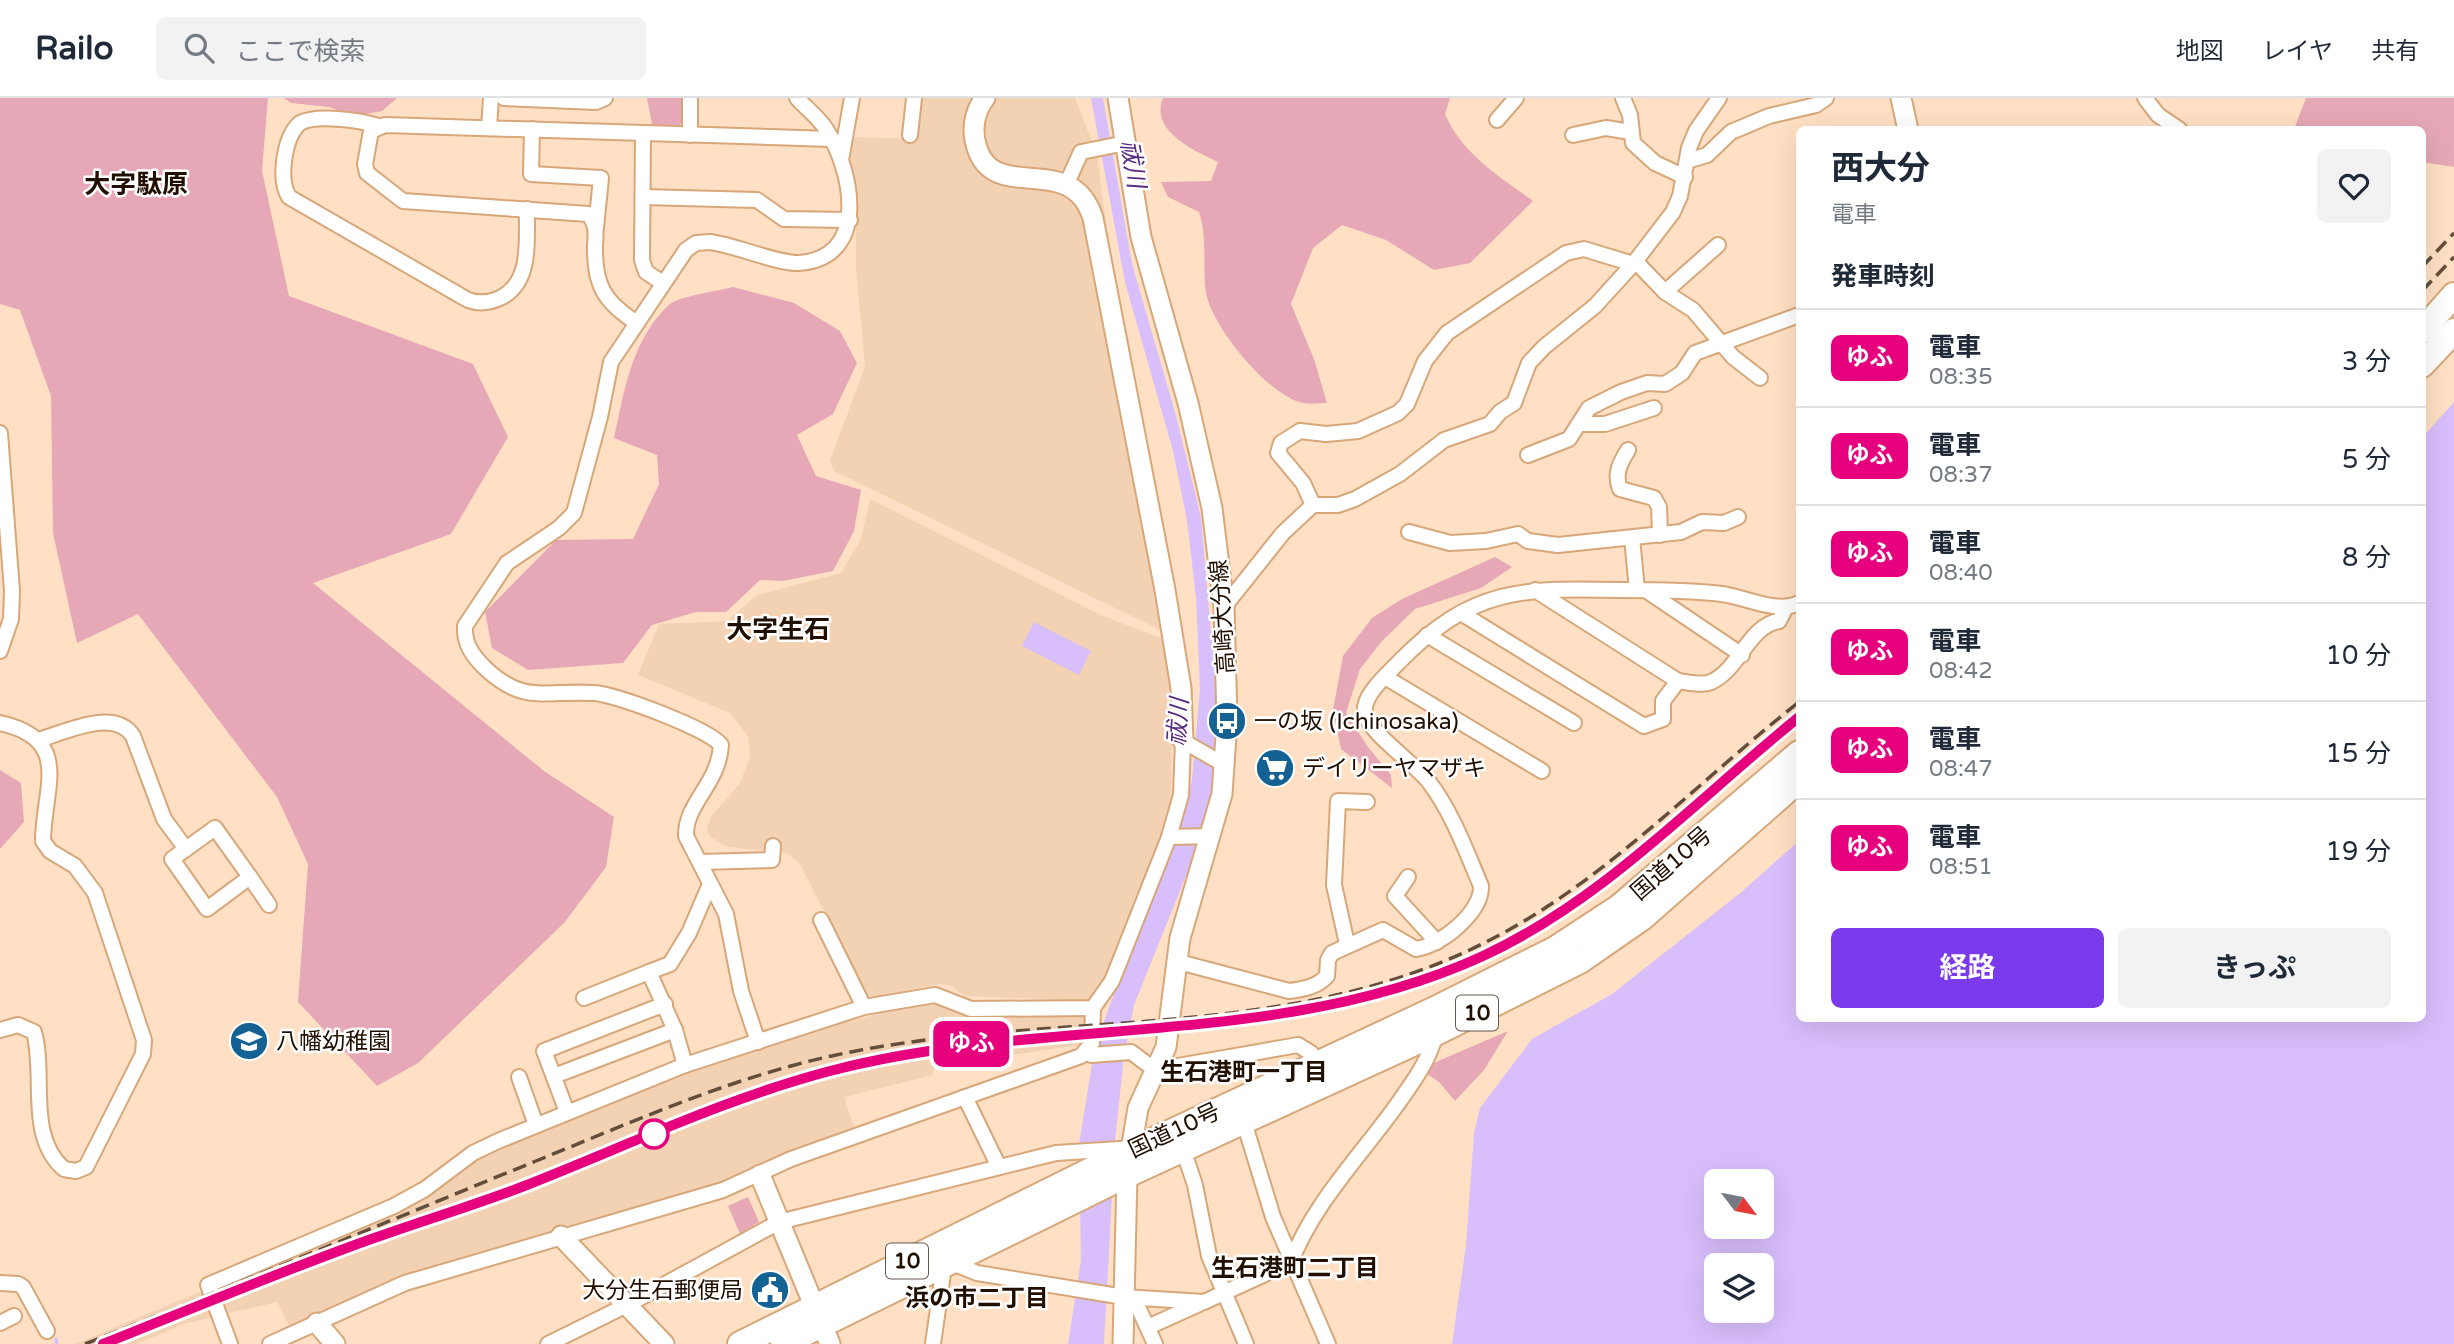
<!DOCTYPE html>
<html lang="ja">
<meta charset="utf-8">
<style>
:root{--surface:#fff;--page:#f2f2f3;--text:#1f2937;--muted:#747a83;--line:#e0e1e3;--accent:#7c3aed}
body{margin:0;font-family:"Varela Round","Noto Sans JP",sans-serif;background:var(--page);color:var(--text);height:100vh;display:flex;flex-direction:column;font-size:26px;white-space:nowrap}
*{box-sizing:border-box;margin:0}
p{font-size:23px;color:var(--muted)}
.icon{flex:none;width:38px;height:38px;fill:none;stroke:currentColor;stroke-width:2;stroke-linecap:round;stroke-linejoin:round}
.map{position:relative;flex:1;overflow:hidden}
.sheet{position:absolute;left:1796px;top:28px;width:630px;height:896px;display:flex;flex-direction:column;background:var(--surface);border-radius:10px;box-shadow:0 7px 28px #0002}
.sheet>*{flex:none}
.badge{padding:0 14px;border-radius:10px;font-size:24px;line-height:46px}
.needle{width:46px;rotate:122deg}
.fabs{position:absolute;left:1704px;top:1071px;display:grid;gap:14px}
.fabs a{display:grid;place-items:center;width:70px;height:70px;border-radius:10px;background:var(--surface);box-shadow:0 7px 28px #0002;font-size:35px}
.map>.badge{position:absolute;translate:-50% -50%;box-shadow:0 0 0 4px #fff}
h2{padding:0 35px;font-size:26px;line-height:63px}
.round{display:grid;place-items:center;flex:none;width:74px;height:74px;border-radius:10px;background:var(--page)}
.head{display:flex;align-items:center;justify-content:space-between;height:119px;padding:0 35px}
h1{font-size:33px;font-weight:700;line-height:52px}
.primary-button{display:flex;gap:14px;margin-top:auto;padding:14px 35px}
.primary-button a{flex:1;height:80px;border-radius:10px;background:var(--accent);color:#fff;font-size:28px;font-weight:700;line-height:80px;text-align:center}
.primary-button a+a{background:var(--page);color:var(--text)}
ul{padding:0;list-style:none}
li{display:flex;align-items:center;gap:21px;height:98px;padding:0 35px;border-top:2px solid var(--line)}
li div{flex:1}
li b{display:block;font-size:26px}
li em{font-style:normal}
li .badge{min-width:77px;font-weight:700;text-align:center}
header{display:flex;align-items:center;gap:42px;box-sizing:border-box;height:98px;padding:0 35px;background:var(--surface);border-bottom:2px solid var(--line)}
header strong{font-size:33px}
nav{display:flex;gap:38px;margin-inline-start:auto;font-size:24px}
.search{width:490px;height:63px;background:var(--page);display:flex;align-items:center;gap:18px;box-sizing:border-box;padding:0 24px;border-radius:10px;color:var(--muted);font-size:26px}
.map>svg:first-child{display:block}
.built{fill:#f3d1b3}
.green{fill:#e6a8b6}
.water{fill:#d9befc;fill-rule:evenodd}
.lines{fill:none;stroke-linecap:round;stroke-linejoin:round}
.stream{stroke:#d9befc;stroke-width:3.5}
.street-casing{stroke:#d7a77a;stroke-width:18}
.secondary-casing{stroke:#d7a77a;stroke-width:23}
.highway-casing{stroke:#d7a77a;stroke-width:28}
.street{stroke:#fff;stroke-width:14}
.secondary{stroke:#fff;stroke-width:19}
.highway{stroke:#fff;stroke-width:24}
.rail{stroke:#634d3b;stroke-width:3.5;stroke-dasharray:14 7;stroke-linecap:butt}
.line-casing{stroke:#fff;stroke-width:16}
.line{stroke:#e6007e;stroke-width:10}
.stop-dot{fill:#fff;stroke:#e6007e;stroke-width:3.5}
.labels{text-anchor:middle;stroke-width:5;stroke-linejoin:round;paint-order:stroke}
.shield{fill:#fff;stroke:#64574d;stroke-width:2}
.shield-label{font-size:21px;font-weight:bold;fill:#210f01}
.street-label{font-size:23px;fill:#210f01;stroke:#fff}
.poi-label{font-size:23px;fill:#210f01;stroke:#fff;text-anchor:start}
.water-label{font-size:24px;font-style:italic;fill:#562981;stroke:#fff}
.neighbourhood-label{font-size:24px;font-weight:bold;fill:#210f01;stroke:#fff}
.quarter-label{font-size:26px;font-weight:bold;fill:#210f01;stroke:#fff}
</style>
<header>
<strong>Railo</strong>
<div class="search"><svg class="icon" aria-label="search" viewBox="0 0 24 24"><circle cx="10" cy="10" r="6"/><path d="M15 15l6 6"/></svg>ここで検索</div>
<nav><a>地図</a><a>レイヤ</a><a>共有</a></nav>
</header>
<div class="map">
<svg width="2454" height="1246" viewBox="0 0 2454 1246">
<rect width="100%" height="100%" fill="#ffe0c4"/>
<!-- built -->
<g class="built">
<polygon points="919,0 1075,0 1097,57 1115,195 1179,541 834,373 830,362 865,269 856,170 856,117 850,67 853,39 915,41"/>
<polygon points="870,401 1103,518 1163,541 1173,606 1170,718 1106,880 1091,903 964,898 952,888 941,886 874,899 866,897 800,766 787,755 728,749 710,739 707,731 712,717 739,687 750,660 748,638 730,615 638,577 659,526 727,523 757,497 841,475 861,441"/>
<polygon points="935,901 945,909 984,917 1085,918 1088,946 934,968 933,977 844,999 855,1032 708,1090 290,1230 277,1204 184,1226 137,1246 75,1246 390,1115 470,1062 684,974 774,943"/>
</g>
<!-- green -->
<g class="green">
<polygon points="0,0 268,0 262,73 289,198 473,266 508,339 451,436 313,485 544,673 614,719 606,769 565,824 418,965 377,988 298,904 308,766 277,699 138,516 77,545 53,435 51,298 20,212 0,206"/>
<polygon points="284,0 397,0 382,13 355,18 329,9 291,5"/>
<polygon points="647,0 684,0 686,13 679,30 653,31"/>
<path d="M1163,0H1450L1445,16C1462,56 1499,78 1533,103L1470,165L1434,172L1386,142L1342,127L1313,150L1291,206L1314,261L1327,305C1319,305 1307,307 1299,304C1265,293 1213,230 1206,195C1202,167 1208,142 1199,114L1168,99L1161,84L1211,83L1218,64C1195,53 1149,33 1163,0Z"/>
<polygon points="2306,0 2454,0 2454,69 2422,64 2422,32 2294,31"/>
<path d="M733,189L794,205L840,233L857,265L833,316L797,337L816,378L861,392L854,433L833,473L783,483L760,482L726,514H696L652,527L623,565L528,572L492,550L485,514L556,442L633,441L659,386L657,357L614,340C624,293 632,240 670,206C680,198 719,193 733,189Z"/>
<polygon points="1495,459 1512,469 1481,490 1415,511 1382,543 1360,571 1346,615 1368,649 1391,677 1392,690 1341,651 1333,612 1343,558 1372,520 1402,501"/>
<polygon points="0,672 21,685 24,724 0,751"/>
<polygon points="1508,933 1484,972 1455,1003 1439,984 1427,976 1425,971 1429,967"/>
<polygon points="748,1099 759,1124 740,1136 728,1108"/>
</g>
<!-- water -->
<g class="water">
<polygon points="1091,0 1103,0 1132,166 1175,314 1201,419 1215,581 1215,672 1211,698 1198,748 1134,907 1124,959 1115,1042 1104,1246 1068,1246 1081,1162 1079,1046 1095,948 1140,825 1181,728 1192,682 1200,591 1196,500 1187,422 1173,353 1125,184"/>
<path d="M2454,304V1246H1452L1466,1147L1474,1035L1480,1010L1532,941L1612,896L1739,796L1799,743V920H2422V340ZM1762,1083V1129H1717V1083ZM1762,1167V1213H1717V1167Z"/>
<polygon points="1034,524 1091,553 1079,577 1022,548"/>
</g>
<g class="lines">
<!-- stream -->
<polyline class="stream" points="56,1241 57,1246"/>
<!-- street casing -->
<g class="street-casing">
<g id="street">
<polyline points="504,0 596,4 605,0"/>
<polyline points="1623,0 1630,17 1633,45 1655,65 1685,79"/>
<polyline points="2145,0 2158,17 2180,32"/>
<polyline points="1497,22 1516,0"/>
<path d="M378,28C360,22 316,16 300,25C284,39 278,81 289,99L468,202C479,206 489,205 500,200C533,184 526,141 527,111"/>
<polyline points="489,30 491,0"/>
<polyline points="532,31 531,76 601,80 596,130"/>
<polyline points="643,35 642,162 646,174 663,185"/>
<polyline points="690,37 690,0"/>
<polyline points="910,37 914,0"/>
<polyline points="1573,37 1606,30 1631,34"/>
<polyline points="841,62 852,0"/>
<polyline points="1687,63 1707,57 1731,34 1769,18 1816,7 1826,0"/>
<polyline points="1066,87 1081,54 1126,45"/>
<polyline points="643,99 757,102 784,121 850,122"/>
<polyline points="1665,194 1718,147"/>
<path d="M637,225C604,204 594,187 595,147C596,134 597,127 588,116L403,103L367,75L365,66L371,33L385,27L832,41"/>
<polyline points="1579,326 1605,326 1654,310"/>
<polyline points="0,335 12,493 11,521 0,553"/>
<path d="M1628,352C1620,365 1614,376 1620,391L1654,400L1659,409L1660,437"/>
<polyline points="1528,357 1569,341 1589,310 1621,294 1647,285 1665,286 1682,275 1695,255 1799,217"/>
<polyline points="1313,407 1338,407 1355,401 1400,376 1444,342 1490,326 1500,314 1514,305 1529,265 1544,249 1595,208 1634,165 1673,114 1680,98 1689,50 1696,33 1719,0"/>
<polyline points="1409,434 1450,445 1486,443 1518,436 1528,443 1558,447 1681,434 1702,424 1724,425 1738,419"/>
<polyline points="1632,440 1637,492"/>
<polyline points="1535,492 1678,583"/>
<polyline points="1647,493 1742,557"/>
<polyline points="1224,509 1283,435 1313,407 1303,385 1278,355 1281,345 1300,333 1326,336 1358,333 1398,315 1407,306 1425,263 1447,235 1566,155 1584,151 1640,168 1665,194 1693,212 1733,259 1760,280"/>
<path d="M1461,515L1644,628L1663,621V603L1678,583C1687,584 1702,588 1711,584C1740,571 1748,528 1779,523L1786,509"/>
<polyline points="1427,537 1574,625"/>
<polyline points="1385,579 1542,673"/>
<path d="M0,625C74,641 43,691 43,743L50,753L75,768L95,795L144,942L143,956L86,1069L76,1073L64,1071C26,1038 46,977 34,934L18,927L0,932"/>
<path d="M38,642C64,635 114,609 133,638L164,721L186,751"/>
<polyline points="1183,643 1225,667"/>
<polygon points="215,730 250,779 207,811 172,761"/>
<polyline points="1169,739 1212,738"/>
<polyline points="700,764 772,762 773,748"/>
<polyline points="250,779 269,807"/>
<polyline points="1408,779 1395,798 1437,844"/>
<polyline points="821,822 864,909"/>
<polyline points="1347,846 1334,787 1338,703 1367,704"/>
<path d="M1175,863L1289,893C1304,891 1317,889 1327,878L1328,862L1332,855L1383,832L1416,851C1440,848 1482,815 1481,788C1466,753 1452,714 1429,684C1415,666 1367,633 1365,615C1362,597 1388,576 1399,564C1472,489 1523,490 1621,492C1654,492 1688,492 1722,496C1745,499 1777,516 1799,505"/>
<polyline points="649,874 670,866 689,835 710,786"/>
<polyline points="584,900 649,874 675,932 685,967"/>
<path d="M758,944L741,893L726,816L686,738C685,705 719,686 721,647C709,631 615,596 594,595C545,592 524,607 485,570C472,557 464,546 465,528L507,465L559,430L574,415L600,319L611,264L686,152L696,145L710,144C735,147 778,166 799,165C870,160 853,73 826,31C819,20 806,10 797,0"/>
<polyline points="1087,953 1091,957 1131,954 1155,972 1298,947 1311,955 1315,966"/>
<polyline points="554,978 675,932"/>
<polyline points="519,979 536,1027"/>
<polyline points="965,999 999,1069"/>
<polyline points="567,1014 544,953 665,906"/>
<polyline points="1244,1024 1273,1119 1328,1246"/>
<polyline points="1183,1051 1195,1087 1209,1158 1246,1246"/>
<path d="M950,1164L977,1175L1124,1199L1204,1204L1291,1164C1312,1108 1359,1059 1394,1011C1411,987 1429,964 1436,935"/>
<polyline points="0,1185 18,1186 23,1189 47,1233"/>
<polyline points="1125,1200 1138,1209 1155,1246"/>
<polyline points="0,1225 14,1218"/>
<polyline points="1148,1229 1199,1206"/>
<polyline points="230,1246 208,1187 394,1108 425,1091 473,1055 498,1043 685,967 864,909 935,897 971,911 1093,910 1112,883 1169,739 1181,697 1183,643"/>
<polyline points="270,1246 405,1185 723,1092 791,1061 1081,958 1092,945 1093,910"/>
<polyline points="548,1246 627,1207 779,1124 1056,1055 1120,1051"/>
<polyline points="933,1246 944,1168"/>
</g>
</g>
<!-- secondary casing -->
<g class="secondary-casing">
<g id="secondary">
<path d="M985,0C976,11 972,27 975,42C985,94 1033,72 1066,87C1081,94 1088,105 1093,120L1165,492L1181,590L1183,643"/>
<polyline points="1118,0 1141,139 1188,305 1212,410 1224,509 1227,623 1222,696 1180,840 1166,949 1138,1010 1127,1077 1123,1246"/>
<polyline points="1901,0 1908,32"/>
<polyline points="760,1077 830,1246"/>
<polyline points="561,1138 664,1246"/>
<polyline points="317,1225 335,1246"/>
</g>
</g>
<!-- highway casing -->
<g class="highway-casing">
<g id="highway">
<polyline points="2422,233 2454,197"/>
<polyline points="2422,267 2454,233"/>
<polyline points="740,1246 1115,1060 1433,912 1555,851 1619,809 1799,655"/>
<polyline points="783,1246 1127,1077 1436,935 1580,863 1642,820 1799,682"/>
</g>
</g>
<!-- street -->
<use href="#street" class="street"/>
<!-- secondary -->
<use href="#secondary" class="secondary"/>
<!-- highway -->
<use href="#highway" class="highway"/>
<!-- rail -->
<g class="rail">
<polyline points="2422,169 2454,135"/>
<polyline points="2422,193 2454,159"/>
<path d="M1427,881C1578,825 1677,717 1799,619"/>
<polyline points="361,1145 491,1101 782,987 912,955"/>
<path d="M85,1246C236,1187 386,1124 536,1063C620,1029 703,992 791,968C1019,905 1272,954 1488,843C1606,783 1696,685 1799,604"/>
</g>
</g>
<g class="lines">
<!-- line casing -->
<g class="line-casing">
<path id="line" d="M103,1246C183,1214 263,1181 344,1151C402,1129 461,1112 519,1090C622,1050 723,1001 830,973C1044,917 1279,952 1483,858C1604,802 1696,702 1799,619"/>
</g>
<!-- line -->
<use href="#line" class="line"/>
</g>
<!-- icons -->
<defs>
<g id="bus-disc" transform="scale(2.0125)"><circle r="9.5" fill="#146193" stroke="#fff"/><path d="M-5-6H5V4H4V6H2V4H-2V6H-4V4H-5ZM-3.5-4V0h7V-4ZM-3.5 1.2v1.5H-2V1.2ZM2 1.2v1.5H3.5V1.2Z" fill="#fff"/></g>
<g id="supermarket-disc" transform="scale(2.0125)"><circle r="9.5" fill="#146193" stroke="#fff"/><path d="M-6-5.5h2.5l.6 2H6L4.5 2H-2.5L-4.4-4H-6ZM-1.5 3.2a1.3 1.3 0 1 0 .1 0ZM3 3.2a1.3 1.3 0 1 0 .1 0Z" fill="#fff"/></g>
<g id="school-disc" transform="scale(2.0125)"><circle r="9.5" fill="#146193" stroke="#fff"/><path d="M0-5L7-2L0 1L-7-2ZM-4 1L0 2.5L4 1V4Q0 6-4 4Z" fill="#fff"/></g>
<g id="civic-disc" transform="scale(2.0125)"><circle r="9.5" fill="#146193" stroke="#fff"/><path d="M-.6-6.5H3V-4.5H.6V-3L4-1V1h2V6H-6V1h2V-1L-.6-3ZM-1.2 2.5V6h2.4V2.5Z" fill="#fff"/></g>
</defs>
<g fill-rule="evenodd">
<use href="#bus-disc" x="1227" y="623"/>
<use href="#supermarket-disc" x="1275" y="670"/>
<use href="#school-disc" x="249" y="943"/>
<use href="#civic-disc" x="770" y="1192"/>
</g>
<!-- markers -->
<circle class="stop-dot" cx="654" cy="1036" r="14"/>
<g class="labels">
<!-- shield labels -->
<g class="shield">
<rect x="1456" y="897.5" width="42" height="35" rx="5"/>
<rect x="886" y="1145.5" width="42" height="35" rx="5"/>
</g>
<g class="shield-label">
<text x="1477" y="922">10</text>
<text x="907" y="1170">10</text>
</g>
<!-- street labels -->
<g class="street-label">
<text transform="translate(1222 519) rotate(-94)" y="8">高崎大分線</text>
<text transform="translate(1671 765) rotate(-41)" y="8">国道10号</text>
<text transform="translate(1174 1032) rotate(-25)" y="8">国道10号</text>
</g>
<!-- poi labels -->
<g class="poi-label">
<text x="1254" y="631">一の坂 (Ichinosaka)</text>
<text x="1302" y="678">デイリーヤマザキ</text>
<text x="276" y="951">八幡幼稚園</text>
<text x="743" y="1200" text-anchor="end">大分生石郵便局</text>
</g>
<!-- water labels -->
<g class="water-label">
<text transform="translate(1133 66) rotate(80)" y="8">祓川</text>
<text transform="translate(1178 624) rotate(-86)" y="8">祓川</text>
</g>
<!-- neighbourhood labels -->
<g class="neighbourhood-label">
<text x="1244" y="982">生石港町一丁目</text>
<text x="1295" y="1178">生石港町二丁目</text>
<text x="977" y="1208">浜の市二丁目</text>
</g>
<!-- quarter labels -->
<g class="quarter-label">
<text x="136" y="95">大字駄原</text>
<text x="778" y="540">大字生石</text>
</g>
</g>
</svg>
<div class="fabs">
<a><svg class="needle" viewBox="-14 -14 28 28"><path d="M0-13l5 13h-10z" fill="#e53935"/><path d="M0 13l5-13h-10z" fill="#747a83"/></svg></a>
<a><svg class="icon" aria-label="layers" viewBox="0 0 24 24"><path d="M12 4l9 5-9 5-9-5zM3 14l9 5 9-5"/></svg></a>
</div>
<b class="badge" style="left:971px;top:946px;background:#e6007e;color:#fff">ゆふ</b>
<section class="sheet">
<div class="head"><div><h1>西大分</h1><p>電車</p></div><a class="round"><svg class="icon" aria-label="heart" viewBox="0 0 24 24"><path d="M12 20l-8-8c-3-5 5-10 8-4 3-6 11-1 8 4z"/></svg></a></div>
<h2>発車時刻</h2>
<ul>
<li><span class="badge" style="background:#e6007e;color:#fff">ゆふ</span><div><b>電車</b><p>08:35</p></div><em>3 分</em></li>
<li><span class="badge" style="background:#e6007e;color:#fff">ゆふ</span><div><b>電車</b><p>08:37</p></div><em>5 分</em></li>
<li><span class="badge" style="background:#e6007e;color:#fff">ゆふ</span><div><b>電車</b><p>08:40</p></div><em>8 分</em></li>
<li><span class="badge" style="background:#e6007e;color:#fff">ゆふ</span><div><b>電車</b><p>08:42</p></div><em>10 分</em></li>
<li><span class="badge" style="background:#e6007e;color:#fff">ゆふ</span><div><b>電車</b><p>08:47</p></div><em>15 分</em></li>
<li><span class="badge" style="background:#e6007e;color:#fff">ゆふ</span><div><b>電車</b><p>08:51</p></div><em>19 分</em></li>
</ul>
<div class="primary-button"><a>経路</a><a>きっぷ</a></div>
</section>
</div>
